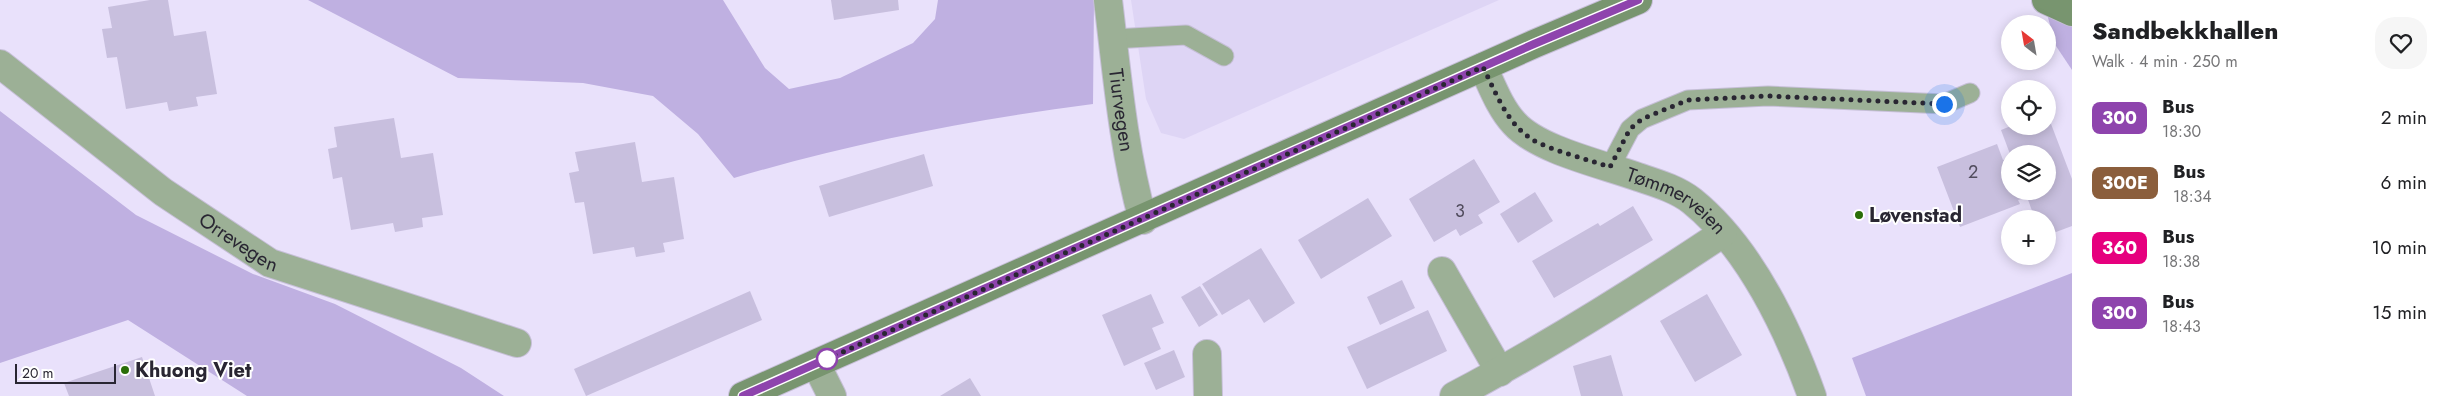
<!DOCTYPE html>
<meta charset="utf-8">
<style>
:root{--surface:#fff;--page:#f6f6f6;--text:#202124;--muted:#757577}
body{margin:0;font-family:Jost,sans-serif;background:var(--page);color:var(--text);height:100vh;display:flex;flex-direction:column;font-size:19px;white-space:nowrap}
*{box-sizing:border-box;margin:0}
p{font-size:16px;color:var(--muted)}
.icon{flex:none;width:28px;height:28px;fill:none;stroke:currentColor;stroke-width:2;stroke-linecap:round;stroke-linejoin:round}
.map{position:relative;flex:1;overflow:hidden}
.sheet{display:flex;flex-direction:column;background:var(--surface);width:375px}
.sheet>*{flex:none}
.badge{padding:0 10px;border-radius:8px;font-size:18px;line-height:32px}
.needle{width:32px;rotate:329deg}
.fabs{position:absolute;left:2001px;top:15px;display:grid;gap:10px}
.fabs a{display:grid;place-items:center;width:55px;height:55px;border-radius:50%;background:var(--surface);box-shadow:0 2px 12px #0003;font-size:25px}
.scale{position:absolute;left:15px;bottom:12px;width:101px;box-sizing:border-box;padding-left:5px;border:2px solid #292632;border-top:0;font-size:14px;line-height:18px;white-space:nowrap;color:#292632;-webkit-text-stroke:4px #fff;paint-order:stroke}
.you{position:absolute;width:25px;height:25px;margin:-12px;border:4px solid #fff;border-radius:50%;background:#1a73e8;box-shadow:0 0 0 8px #1a73e833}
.map>.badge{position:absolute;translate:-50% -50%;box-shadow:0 0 0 2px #fff}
.round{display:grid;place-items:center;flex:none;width:52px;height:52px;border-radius:20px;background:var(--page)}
.head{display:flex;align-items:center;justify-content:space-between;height:85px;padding:0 20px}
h1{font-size:24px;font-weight:800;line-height:38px}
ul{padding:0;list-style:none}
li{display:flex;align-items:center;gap:15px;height:65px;padding:0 20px}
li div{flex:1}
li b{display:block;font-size:19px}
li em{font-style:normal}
li .badge{min-width:55px;font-weight:700;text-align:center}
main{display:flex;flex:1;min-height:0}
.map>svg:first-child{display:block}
.built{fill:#ded5f5}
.green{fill:#bfb0e1}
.building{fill:#c8bfde}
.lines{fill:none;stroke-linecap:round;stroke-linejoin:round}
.lane-casing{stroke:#c6bfd7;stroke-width:21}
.street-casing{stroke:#c6bfd7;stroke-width:30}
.secondary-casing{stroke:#c6bfd7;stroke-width:30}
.lane{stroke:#9cb096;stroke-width:19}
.street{stroke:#9cb096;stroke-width:28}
.secondary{stroke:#78956f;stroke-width:28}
.line-casing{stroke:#fff;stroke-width:11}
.line{stroke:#8e44ad;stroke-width:8}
.walk{stroke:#292632;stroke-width:5;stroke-dasharray:0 9}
.poi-dot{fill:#2a6e08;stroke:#fff;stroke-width:2}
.stop-dot{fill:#fff;stroke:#8e44ad;stroke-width:2.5}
.labels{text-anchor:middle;stroke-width:4;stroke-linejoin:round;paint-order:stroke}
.number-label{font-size:18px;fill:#514c5d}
.street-label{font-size:20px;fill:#292632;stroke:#fff}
.poi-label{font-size:20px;font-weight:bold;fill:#292632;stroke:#fff;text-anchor:start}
</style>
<main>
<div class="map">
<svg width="2072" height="396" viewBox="0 0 2072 396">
<rect width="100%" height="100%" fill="#e9e1fb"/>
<!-- built -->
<polygon class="built" points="1131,0 1499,0 1184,139 1161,133 1146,99"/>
<!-- green -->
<g class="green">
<path d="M308,0H723L765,68L789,89L840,78L913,43L935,19L938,0H1094L1093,104C970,120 852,143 734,178L698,134L653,96L583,83L458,78Z"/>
<polygon points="2043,0 2072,0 2072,70 2056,46"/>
<polygon points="0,111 136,215 253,274 335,304 461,368 504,396 247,396 128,320 0,363"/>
<polygon points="2072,273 2072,396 1866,396 1852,358"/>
</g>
<!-- building -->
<g class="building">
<polygon points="150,0 168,0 174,36 206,31 217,94 196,97 198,106 169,111 167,102 126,109 117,57 107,58 102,29 112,28 108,7"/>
<polygon points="831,0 898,0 899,10 834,20"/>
<polygon points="2048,116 2072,179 2072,226 2048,235 2048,219 2035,219 2027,197 2018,200 2020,204 1960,227 1937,167 1997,144 2003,160 2010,158 2010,191 2048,191 2048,154 2010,154 2001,130 2011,126 2048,126"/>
<polygon points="394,118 401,158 433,153 443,215 422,218 423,227 395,232 393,223 351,230 342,177 333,179 328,149 337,147 334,127"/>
<polygon points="635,142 642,182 674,177 684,239 663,243 665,252 636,257 634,247 593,254 584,202 575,203 569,173 579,171 575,152"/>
<polygon points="924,154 933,186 829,217 819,186"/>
<polygon points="1474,159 1500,202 1478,215 1483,223 1460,236 1456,229 1434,242 1409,199"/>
<polygon points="1535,192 1553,221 1518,243 1500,214"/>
<polygon points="1368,198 1392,236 1321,279 1298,240"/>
<polygon points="1633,206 1653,240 1554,298 1532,261 1598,223 1600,226"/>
<polygon points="1261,248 1295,303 1264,323 1249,299 1222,315 1202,284"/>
<polygon points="1402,280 1415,308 1380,325 1367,297"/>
<polygon points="1200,286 1218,315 1199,327 1181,297"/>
<polygon points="750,291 762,320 586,396 574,369"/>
<polygon points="1151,294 1164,323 1152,328 1161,349 1124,366 1102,315"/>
<polygon points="1707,294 1742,355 1695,382 1660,321"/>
<polygon points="1428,310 1447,351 1367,389 1347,347"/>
<polygon points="1174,350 1185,377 1156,390 1144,363"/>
<polygon points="1611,355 1623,396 1581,396 1573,366"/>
<polygon points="142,357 155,396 69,396 64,383"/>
<polygon points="970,378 981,396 940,396"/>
</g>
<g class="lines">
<!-- lane casing -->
<g class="lane-casing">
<g id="lane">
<polyline points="1113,39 1186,35 1224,56"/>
<polyline points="1610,167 1630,129 1642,119 1688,100 1768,96 1944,104 1970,93"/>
</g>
</g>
<!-- street casing -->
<g class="street-casing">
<g id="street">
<path id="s1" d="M1108,0C1117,74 1123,148 1143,220"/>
<path id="s2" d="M0,64L163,192L270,263L517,343"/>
<path id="s3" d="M1483,67C1492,86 1500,108 1514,123C1538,150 1602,164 1638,177C1656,183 1677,189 1692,201C1749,247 1788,329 1812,396"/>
<polyline points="1442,271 1500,372"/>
<polyline points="1207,354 1208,396"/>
<polyline points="816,364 832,396"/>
<path d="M1454,396C1547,347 1636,291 1723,233"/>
</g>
</g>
<!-- secondary casing -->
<g class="secondary-casing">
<g id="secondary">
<polyline points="2046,0 2072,12"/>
<polyline points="743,396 1534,44 1638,0"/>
</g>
</g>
<!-- lane -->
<use href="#lane" class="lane"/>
<!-- street -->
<use href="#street" class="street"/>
<!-- secondary -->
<use href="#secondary" class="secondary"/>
</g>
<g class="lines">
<!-- line casing -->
<g class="line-casing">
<polyline id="line" points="743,396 1534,44 1638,0"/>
</g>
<!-- line -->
<use href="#line" class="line"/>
<!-- walk -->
<path class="walk" d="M827,359L1483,67C1496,93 1507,124 1533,140C1550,150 1590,160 1610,167L1630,129L1642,119L1688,100L1768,96L1944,104"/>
</g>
<!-- markers -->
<g class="poi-dot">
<circle cx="1859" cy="215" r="5"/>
<circle cx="125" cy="370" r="5"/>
</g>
<circle class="stop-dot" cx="827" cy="359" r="10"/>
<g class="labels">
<!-- number labels -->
<g class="number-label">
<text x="1973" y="178">2</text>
<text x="1460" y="217">3</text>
</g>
<!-- street labels -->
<g class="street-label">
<text dy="7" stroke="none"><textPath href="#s1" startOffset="111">Tiurvegen</textPath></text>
<text dy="7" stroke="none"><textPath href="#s3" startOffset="246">Tømmerveien</textPath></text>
<text dy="7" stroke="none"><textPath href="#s2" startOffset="298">Orrevegen</textPath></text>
</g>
<!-- poi labels -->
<g class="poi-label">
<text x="1869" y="222">Løvenstad</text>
<text x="135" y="377">Khuong Viet</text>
</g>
</g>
</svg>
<div class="fabs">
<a><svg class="needle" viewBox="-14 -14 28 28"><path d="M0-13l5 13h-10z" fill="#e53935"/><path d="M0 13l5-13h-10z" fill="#757577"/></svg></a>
<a><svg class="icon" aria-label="locate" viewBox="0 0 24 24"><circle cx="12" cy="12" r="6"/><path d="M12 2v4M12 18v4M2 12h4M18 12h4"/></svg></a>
<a><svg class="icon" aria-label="layers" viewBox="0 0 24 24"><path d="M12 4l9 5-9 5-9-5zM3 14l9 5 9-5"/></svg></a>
<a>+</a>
</div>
<div class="scale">20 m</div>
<div class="you" style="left:1944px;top:104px"></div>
</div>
<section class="sheet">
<div class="head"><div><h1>Sandbekkhallen</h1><p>Walk · 4 min · 250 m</p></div><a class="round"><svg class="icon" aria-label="heart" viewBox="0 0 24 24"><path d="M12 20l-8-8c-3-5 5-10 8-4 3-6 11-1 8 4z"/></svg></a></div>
<ul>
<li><span class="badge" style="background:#8e44ad;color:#fff">300</span><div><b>Bus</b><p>18:30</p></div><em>2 min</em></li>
<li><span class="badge" style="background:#8b5e3c;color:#fff">300E</span><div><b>Bus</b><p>18:34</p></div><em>6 min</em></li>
<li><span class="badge" style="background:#e6007e;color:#fff">360</span><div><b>Bus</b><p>18:38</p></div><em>10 min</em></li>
<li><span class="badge" style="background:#8e44ad;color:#fff">300</span><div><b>Bus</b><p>18:43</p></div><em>15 min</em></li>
</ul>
</section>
</main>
